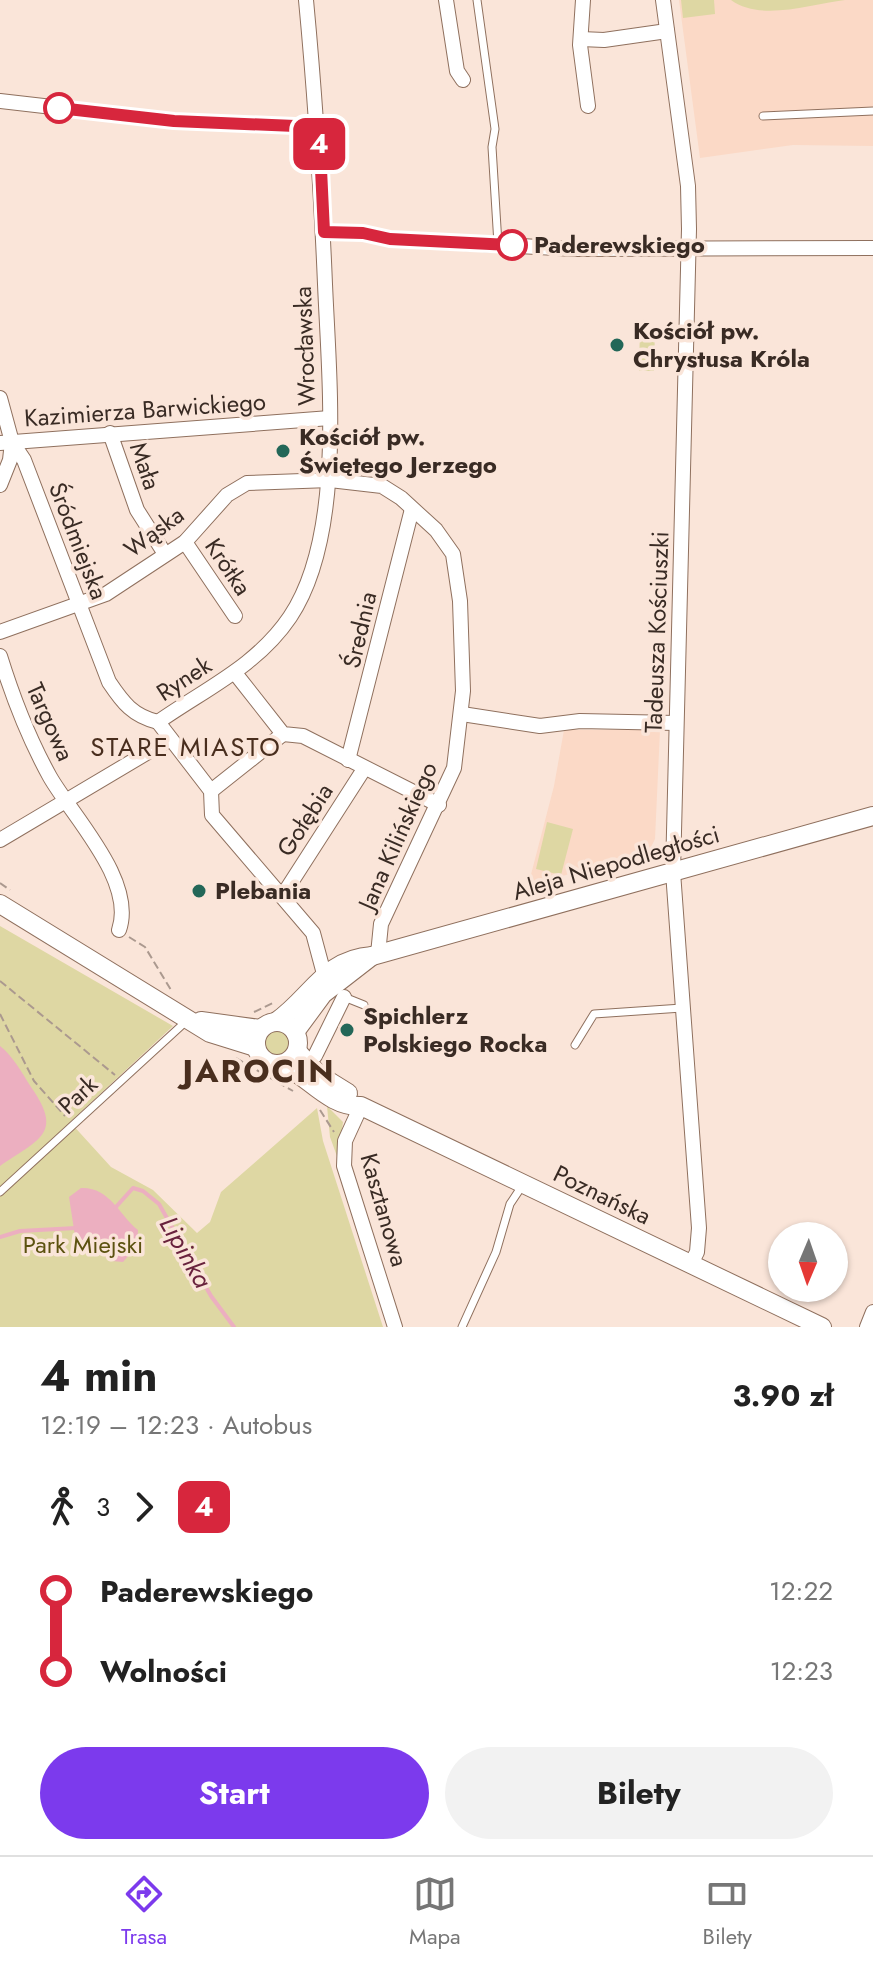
<!DOCTYPE html>
<html lang="pl">
<meta charset="utf-8">
<style>
:root{--surface:#fff;--page:#f2f2f2;--text:#222;--muted:#767676;--line:#e0e0e0;--accent:#7c3aed}
body{margin:0;font-family:Jost,sans-serif;background:var(--page);color:var(--text);height:100vh;display:flex;flex-direction:column;font-size:30px;white-space:nowrap}
*{box-sizing:border-box;margin:0}
p{font-size:26px;color:var(--muted)}
.icon{flex:none;width:44px;height:44px;fill:none;stroke:currentColor;stroke-width:2;stroke-linecap:round;stroke-linejoin:round}
.map{position:relative;height:1327px;overflow:hidden}
.panel{display:flex;flex-direction:column;background:var(--surface);flex:1}
.panel>*{flex:none}
.badge{padding:0 16px;border-radius:12px;font-size:28px;line-height:52px}
.needle{width:52px;rotate:182deg}
.buttons{position:absolute;left:768px;top:1222px;display:grid;gap:16px}
.buttons a{display:grid;place-items:center;width:80px;height:80px;border-radius:50%;background:var(--surface);box-shadow:0 2px 6px #0004;font-size:40px}
.map>.badge{position:absolute;translate:-50% -50%;box-shadow:0 0 0 4px #fff}
.legs{display:flex;align-items:center;gap:12px;height:88px;padding:0 40px;font-size:26px}
.legs p{margin-inline-start:auto}
.head{display:flex;align-items:center;justify-content:space-between;height:136px;padding:0 40px}
h1{font-size:44px;font-weight:700;line-height:60px}
.button{display:flex;gap:16px;margin-top:auto;padding:16px 40px}
.button a{flex:1;height:92px;border-radius:48px;background:var(--accent);color:#fff;font-size:32px;font-weight:700;line-height:92px;text-align:center}
.button a+a{background:var(--page);color:var(--text)}
ul{padding:0 40px;list-style:none}
li{display:flex;align-items:center;gap:28px;height:80px;font-size:30px}
li i{display:grid;place-items:center;width:12px;height:100%;margin:0 10px;background:currentColor}
li i::after{content:'';width:20px;height:20px;margin:-10px;border:6px solid;border-radius:50%;background:var(--surface)}
li p{margin-inline-start:auto}
li:first-child i{background:linear-gradient(#0000 50%,currentColor 0)}
li:last-child i{background:linear-gradient(currentColor 50%,#0000 0)}
.tab-bar{display:flex;justify-content:space-around;align-items:center;height:112px;border-top:2px solid var(--line);background:var(--surface);font-size:22px;color:var(--muted)}
.tab-bar a{display:grid;justify-items:center;gap:4px}
.tab-bar .current{color:var(--accent)}
.map>svg:first-child{display:block}
.built{fill:#fbd9c6}
.green{fill:#ded7a3}
.water{fill:#ecafc0}
.lines{fill:none;stroke-linecap:round;stroke-linejoin:round}
.stream{stroke:#ecafc0;stroke-width:4}
.lane-casing{stroke:#8f705e;stroke-width:9}
.street-casing{stroke:#8f705e;stroke-width:16}
.secondary-casing{stroke:#8f705e;stroke-width:20}
.path{stroke:#ab998f;stroke-width:2;stroke-dasharray:8 4;stroke-linecap:butt}
.lane{stroke:#fff;stroke-width:7}
.street{stroke:#fff;stroke-width:14}
.secondary{stroke:#fff;stroke-width:18}
.line-1-casing{stroke:#fff;stroke-width:18}
.line-1{stroke:#d7263d;stroke-width:12}
.stop-1-dot{fill:#fff;stroke:#d7263d;stroke-width:4}
.poi-dot{fill:#236758;stroke:#fae5d9;stroke-width:3}
.labels{text-anchor:middle;stroke-width:7;stroke-linejoin:round;paint-order:stroke}
.stop-label{font-size:24px;font-weight:bold;fill:#392b24;stroke:#fae5d9;text-anchor:start}
.poi-label{font-size:24px;font-weight:bold;fill:#392b24;stroke:#fae5d9;text-anchor:start}
.street-label{font-size:24px;fill:#392b24;stroke:#fae5d9}
.park-label{font-size:24px;fill:#5c5210;stroke:#fae5d9}
.neighbourhood-label{font-size:26px;letter-spacing:2px;fill:#492e1e;stroke:#fae5d9}
.water-label{font-size:26px;font-style:italic;fill:#69223d;stroke:#fae5d9}
.district-label{font-size:32px;font-weight:bold;letter-spacing:2px;fill:#492e1e;stroke:#fae5d9}
</style>
<div class="map">
<svg width="873" height="1327" viewBox="0 0 873 1327">
<rect width="100%" height="100%" fill="#fae5d9"/>
<!-- built -->
<g class="built">
<polygon points="679,0 873,0 873,146 793,145 700,158"/>
<polygon points="564,730 660,730 655,839 649,851 528,886 554,786"/>
</g>
<!-- green -->
<g class="green">
<polygon points="681,0 714,0 715,14 683,18"/>
<path d="M731,0H845C811,4 761,22 731,0Z"/>
<polygon points="640,327 655,328 654,371 639,371"/>
<polygon points="547,822 573,829 561,875 536,869"/>
<polygon points="0,926 173,1026 70,1122 111,1167 153,1190 197,1233 210,1222 221,1192 317,1108 323,1141 383,1327 0,1327"/>
<circle cx="277" cy="1043" r="12"/>
<polygon points="327,1106 343,1122 338,1159 330,1137"/>
</g>
<!-- water -->
<g class="water">
<path d="M0,1046C13,1056 22,1073 31,1087C64,1134 39,1139 0,1166Z"/>
<path d="M81,1188C110,1187 119,1215 138,1230L137,1246L123,1262L112,1261L75,1236L69,1197Z"/>
</g>
<g class="lines">
<!-- stream -->
<g class="stream">
<polyline points="115,1208 133,1188 143,1191 159,1204 211,1296 234,1327"/>
<polyline points="0,1237 20,1231 76,1228"/>
</g>
<!-- lane casing -->
<g class="lane-casing">
<g id="lane">
<polyline points="477,0 495,129 492,147 498,244"/>
<polyline points="763,116 873,111"/>
<polyline points="344,997 364,1005"/>
<polyline points="575,1045 594,1014 682,1008"/>
<polyline points="0,1192 181,1026"/>
<polyline points="462,1327 496,1252 510,1204 522,1186"/>
</g>
</g>
<!-- street casing -->
<g class="street-casing">
<g id="street">
<path d="M306,0C315,95 321,189 325,284C329,380 345,535 290,617C257,666 205,689 158,722L211,791L212,815L313,933L324,974"/>
<polyline points="446,0 457,71 463,80"/>
<polyline points="583,0 580,45 588,106"/>
<polyline points="663,0 688,186 689,229 673,872 699,1228 697,1252 691,1264"/>
<polyline points="581,39 604,40 667,31"/>
<polyline points="0,101 174,121 319,127"/>
<polyline points="324,232 363,233 390,239 575,249 873,248"/>
<path d="M0,398L12,442L24,460L109,682C123,703 133,716 158,722"/>
<polyline points="110,433 137,510 165,554"/>
<polyline points="0,443 330,418"/>
<polyline points="0,485 10,460 12,442"/>
<polyline points="185,542 235,616"/>
<polyline points="0,632 106,594 185,542 227,495 247,483 330,480 382,486 401,498 436,530 453,554 460,601 463,691 454,768 381,924 378,954"/>
<path d="M0,656C13,698 29,739 50,777C73,817 136,881 119,930"/>
<polyline points="235,673 283,734 303,736 439,805"/>
<polyline points="462,714 540,726 580,721 676,723"/>
<polyline points="348,760 412,509"/>
<polyline points="211,791 283,734"/>
<polyline points="0,840 170,739"/>
<polyline points="283,895 364,769"/>
<polyline points="315,1056 344,997"/>
<polyline points="361,1106 345,1141 344,1166 395,1327"/>
<polyline points="867,1327 873,1312"/>
</g>
</g>
<!-- secondary casing -->
<g class="secondary-casing">
<g id="secondary">
<polyline points="0,904 210,1033 255,1047"/>
<polyline points="201,1021 260,1029"/>
<path d="M277,1021C311,997 325,959 372,956L873,816"/>
<circle cx="277" cy="1043" r="21"/>
<polyline points="295,1032 323,994 372,956"/>
<polyline points="297,1051 319,1075 348,1093"/>
<path d="M281,1064C309,1076 328,1107 361,1106L822,1327"/>
</g>
</g>
<!-- path -->
<g class="path">
<polyline points="0,883 10,890"/>
<polyline points="129,937 145,947 171,990"/>
<polyline points="0,981 115,1075"/>
<polyline points="254,1012 273,1003"/>
<polyline points="0,1014 34,1081 65,1116"/>
<polyline points="236,1058 293,1091"/>
<polyline points="320,1110 334,1132"/>
</g>
<!-- lane -->
<use href="#lane" class="lane"/>
<!-- street -->
<use href="#street" class="street"/>
<!-- secondary -->
<use href="#secondary" class="secondary"/>
</g>
<g class="lines">
<!-- line-1 casing -->
<g class="line-1-casing">
<polyline id="line-1" points="59,108 174,121 319,127 324,232 363,233 390,239 512,245"/>
</g>
<!-- line-1 -->
<use href="#line-1" class="line-1"/>
</g>
<!-- markers -->
<g class="stop-1-dot">
<circle cx="59" cy="108" r="14"/>
<circle cx="512" cy="245" r="14"/>
</g>
<g class="poi-dot">
<circle cx="617" cy="345" r="8"/>
<circle cx="283" cy="451" r="8"/>
<circle cx="199" cy="891" r="8"/>
<circle cx="347" cy="1030" r="8"/>
</g>
<g class="labels">
<!-- stop labels -->
<g class="stop-label">
<text x="534" y="253">Paderewskiego</text>
</g>
<!-- poi labels -->
<g class="poi-label">
<text x="633" y="339">Kościół pw.<tspan x="633" dy="28">Chrystusa Króla</tspan></text>
<text x="299" y="445">Kościół pw.<tspan x="299" dy="28">Świętego Jerzego</tspan></text>
<text x="215" y="899">Plebania</text>
<text x="363" y="1024">Spichlerz<tspan x="363" dy="28">Polskiego Rocka</tspan></text>
</g>
<!-- street labels -->
<g class="street-label">
<text transform="translate(305 346) rotate(-92)" y="8">Wrocławska</text>
<text transform="translate(145 410) rotate(-4)" y="8">Kazimierza Barwickiego</text>
<text transform="translate(145 466) rotate(71)" y="8">Mała</text>
<text transform="translate(154 532) rotate(-37)" y="8">Wąska</text>
<text transform="translate(78 541) rotate(69)" y="8">Śródmiejska</text>
<text transform="translate(228 567) rotate(56)" y="8">Krótka</text>
<text transform="translate(360 630) rotate(-77)" y="8">Średnia</text>
<text transform="translate(657 632) rotate(-88)" y="8">Tadeusza Kościuszki</text>
<text transform="translate(184 679) rotate(-33)" y="8">Rynek</text>
<text transform="translate(50 722) rotate(66)" y="8">Targowa</text>
<text transform="translate(305 820) rotate(-57)" y="8">Gołębia</text>
<text transform="translate(398 836) rotate(-66)" y="8">Jana Kilińskiego</text>
<text transform="translate(616 863) rotate(-16)" y="8">Aleja Niepodległości</text>
<text transform="translate(78 1095) rotate(-43)" y="8">Park</text>
<text transform="translate(602 1195) rotate(26)" y="8">Poznańska</text>
<text transform="translate(384 1210) rotate(74)" y="8">Kasztanowa</text>
</g>
<!-- park labels -->
<g class="park-label">
<text x="83" y="1253">Park Miejski</text>
</g>
<!-- neighbourhood labels -->
<g class="neighbourhood-label">
<text x="186" y="756">STARE MIASTO</text>
</g>
<!-- water labels -->
<g class="water-label">
<text transform="translate(186 1252) rotate(60)" y="9">Lipinka</text>
</g>
<!-- district labels -->
<g class="district-label">
<text x="259" y="1082">JAROCIN</text>
</g>
</g>
</svg>
<div class="buttons">
<a><svg class="needle" viewBox="-14 -14 28 28"><path d="M0-13l5 13h-10z" fill="#e53935"/><path d="M0 13l5-13h-10z" fill="#767676"/></svg></a>
</div>
<b class="badge" style="left:319px;top:144px;background:#d7263d;color:#fff">4</b>
</div>
<section class="panel">
<div class="head"><div><h1>4 min</h1><p>12:19 – 12:23 · Autobus</p></div><b>3.90 zł</b></div>
<div class="legs"><svg class="icon" aria-label="walk" viewBox="0 0 24 24"><circle cx="13" cy="4" r="2"/><path d="M13 8l-2 6 4 7M11 14l-3 7M7 12l3-4h3l4 4"/></svg>3<svg class="icon" aria-label="forward" viewBox="0 0 24 24"><path d="M9 5l7 7-7 7"/></svg><b class="badge" style="background:#d7263d;color:#fff">4</b></div>
<ul>
<li><i style="color:#d7263d"></i><b>Paderewskiego</b><p>12:22</p></li>
<li><i style="color:#d7263d"></i><b>Wolności</b><p>12:23</p></li>
</ul>
<div class="button"><a>Start</a><a>Bilety</a></div>
</section>
<nav class="tab-bar">
<a class="current"><svg class="icon" aria-label="directions" viewBox="0 0 24 24"><path d="M12 3l9 9-9 9-9-9zM9 14v-3h6M13 9l2 2-2 2"/></svg>Trasa</a>
<a><svg class="icon" aria-label="map" viewBox="0 0 24 24"><path d="M3 6l6-2 6 2 6-2v14l-6 2-6-2-6 2zM9 4v14M15 6v14"/></svg>Mapa</a>
<a><svg class="icon" aria-label="tickets" viewBox="0 0 24 24"><path d="M3 7h18v10H3zM15 7v10"/></svg>Bilety</a>
</nav>
